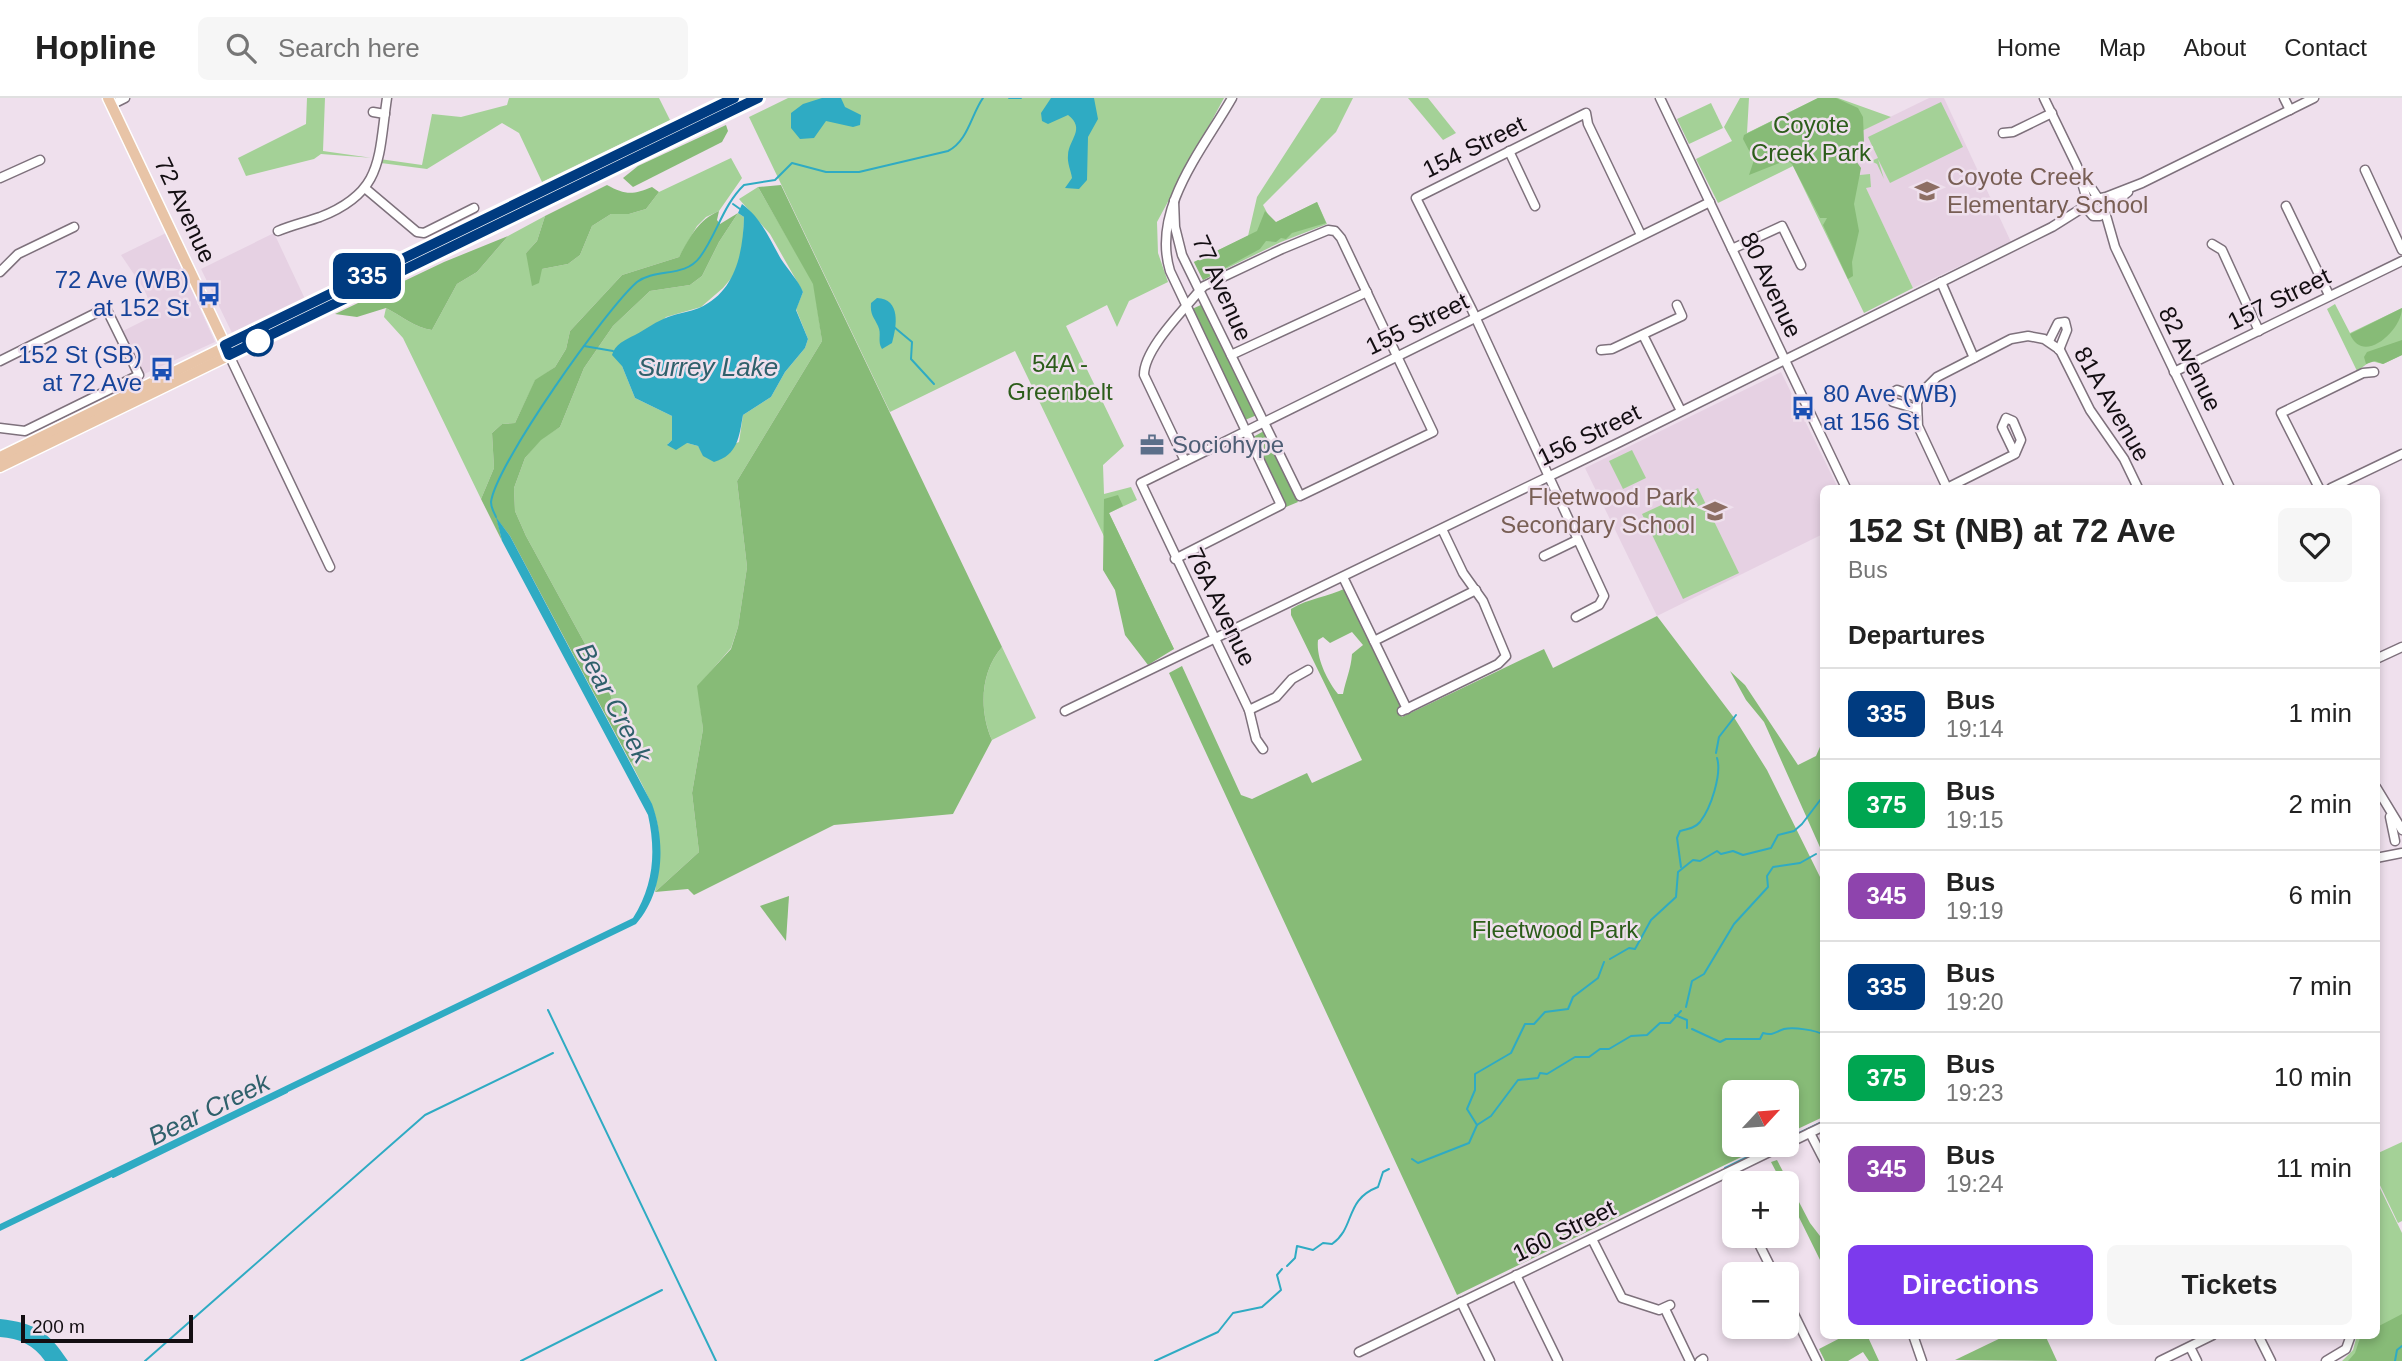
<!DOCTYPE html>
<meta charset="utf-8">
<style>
:root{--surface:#fff;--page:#f6f6f6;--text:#222;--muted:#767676;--line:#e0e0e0;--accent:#7c3aed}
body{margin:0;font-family:Helvetica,sans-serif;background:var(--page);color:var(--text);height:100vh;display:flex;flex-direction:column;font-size:26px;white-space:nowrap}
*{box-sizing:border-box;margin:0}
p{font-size:23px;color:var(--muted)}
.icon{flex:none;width:38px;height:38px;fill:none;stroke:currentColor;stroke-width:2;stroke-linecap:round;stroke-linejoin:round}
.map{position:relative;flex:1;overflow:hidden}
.details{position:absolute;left:1820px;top:387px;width:560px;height:854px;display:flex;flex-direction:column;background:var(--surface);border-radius:10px;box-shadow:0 4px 10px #0003}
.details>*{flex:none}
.badge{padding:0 14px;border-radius:10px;font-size:24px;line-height:46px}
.needle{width:46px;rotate:64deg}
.controls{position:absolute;left:1722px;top:982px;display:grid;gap:14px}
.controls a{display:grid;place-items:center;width:77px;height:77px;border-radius:10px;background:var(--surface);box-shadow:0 4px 10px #0003;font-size:35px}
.scale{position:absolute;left:21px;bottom:18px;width:172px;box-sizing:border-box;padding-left:7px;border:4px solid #130e12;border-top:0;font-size:19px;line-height:24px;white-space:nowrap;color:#130e12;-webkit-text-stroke:5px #efe0ed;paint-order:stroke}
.map>.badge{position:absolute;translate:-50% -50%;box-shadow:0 0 0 4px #fff}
h2{padding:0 28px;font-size:26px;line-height:63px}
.round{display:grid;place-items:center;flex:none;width:74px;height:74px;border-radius:10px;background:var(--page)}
.overview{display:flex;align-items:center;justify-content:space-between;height:119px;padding:0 28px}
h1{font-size:33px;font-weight:700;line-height:52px}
.primary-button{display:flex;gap:14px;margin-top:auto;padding:14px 28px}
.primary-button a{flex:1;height:80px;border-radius:10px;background:var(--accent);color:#fff;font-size:28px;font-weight:700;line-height:80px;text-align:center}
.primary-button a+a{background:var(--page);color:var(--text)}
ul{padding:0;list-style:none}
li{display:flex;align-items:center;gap:21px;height:91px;padding:0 28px;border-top:2px solid var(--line)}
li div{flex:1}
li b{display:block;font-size:26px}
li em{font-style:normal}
li .badge{min-width:77px;font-weight:700;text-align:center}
header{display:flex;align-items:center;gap:42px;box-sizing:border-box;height:98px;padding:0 35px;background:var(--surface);border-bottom:2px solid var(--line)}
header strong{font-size:33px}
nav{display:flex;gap:38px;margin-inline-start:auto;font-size:24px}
.search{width:490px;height:63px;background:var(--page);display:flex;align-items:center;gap:18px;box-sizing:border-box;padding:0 24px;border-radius:10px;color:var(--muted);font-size:26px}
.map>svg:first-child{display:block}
.built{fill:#e6d1e3}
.green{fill:#a4d197}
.forest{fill:#87bb77;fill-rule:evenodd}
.water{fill:#2fabc3}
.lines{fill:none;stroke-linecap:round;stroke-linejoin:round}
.stream{stroke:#2fabc3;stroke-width:2}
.minor-casing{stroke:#7e717c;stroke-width:11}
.major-casing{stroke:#fff;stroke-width:13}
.minor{stroke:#fff;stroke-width:8}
.major{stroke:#e8c4a7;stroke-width:10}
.line-casing{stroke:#fff;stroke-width:16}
.line{stroke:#003b80;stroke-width:10}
.stop-dot{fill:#fff;stroke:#003b80;stroke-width:3.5}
.labels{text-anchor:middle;stroke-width:5;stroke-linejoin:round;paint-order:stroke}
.park-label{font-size:24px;fill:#2c5d1a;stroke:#efe0ed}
.street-label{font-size:24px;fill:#130e12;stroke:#efe0ed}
.education-label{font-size:24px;fill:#785e54;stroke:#efe0ed;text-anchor:start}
.transit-label{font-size:24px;fill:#164399;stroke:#efe0ed;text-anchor:end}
.service-label{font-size:24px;fill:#4e5e75;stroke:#efe0ed;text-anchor:start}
.water-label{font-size:26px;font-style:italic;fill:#2f606b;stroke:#efe0ed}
</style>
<header>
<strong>Hopline</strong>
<div class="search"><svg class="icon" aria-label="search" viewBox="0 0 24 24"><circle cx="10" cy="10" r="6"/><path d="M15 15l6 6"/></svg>Search here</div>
<nav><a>Home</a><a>Map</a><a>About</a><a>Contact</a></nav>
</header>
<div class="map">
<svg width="2402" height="1263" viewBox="0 0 2402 1263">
<rect width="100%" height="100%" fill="#efe0ed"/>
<!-- built -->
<g class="built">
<polygon points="1929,0 1944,0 2011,144 1913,190 1843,42"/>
<polygon points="166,135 215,244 142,277 123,233 155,217 144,191 121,157"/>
<polygon points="274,135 305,201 232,235 201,171"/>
<polygon points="1781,274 1838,390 1824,390 1823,436 1657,518 1585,370"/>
</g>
<!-- green -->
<g class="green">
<polygon points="307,0 325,0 323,53 422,67 432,16 461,19 507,7 509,0 659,0 670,22 542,84 519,35 502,25 427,71 381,65 374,60 321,56 314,61 246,78 238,60 306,26"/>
<polygon points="788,0 1224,0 1157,124 1158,155 1168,184 1129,203 1117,229 1107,207 1066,228 1124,348 1103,367 1104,396 1131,389 1137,402 1109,415 1174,551 1161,557 1015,253 890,314 749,19"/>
<polygon points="1321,0 1353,0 1336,34 1263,107 1273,126 1317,104 1327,126 1281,144 1203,182 1194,164 1248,138 1257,99"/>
<polygon points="1408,0 1428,0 1456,35 1443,42"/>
<polygon points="1740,0 1749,0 1747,35 1818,0 1838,0 1891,19 1843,42 1860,77 1870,76 1871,89 1866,90 1913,190 1864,215 1793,68 1718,105 1696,61 1732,43 1724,29"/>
<polygon points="1941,4 1963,49 1890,85 1878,61 1884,81 1877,66 1871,63 1878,60 1868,39"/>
<polygon points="1711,5 1723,30 1689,46 1677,21"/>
<path d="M731,60L742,80L719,113L706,119L697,128L679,159L622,177L570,233L566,251L555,269L535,283L515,325L502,326L492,335L494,370L481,401L403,240L384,219L386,210C402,218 415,230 432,232L457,186L477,174L508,138L545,118L537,143L526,155L542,171L568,166L580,157L592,128L611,116H629L646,111L659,94Z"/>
<path d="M758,89L814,186L822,243L737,383L747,469L738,529L731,550L698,588L703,631L692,695L699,754L655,794C664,730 661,722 631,665C646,645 627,632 617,614C613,606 610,595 607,586L526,438L515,413L514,390L525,360L541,341L560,329L584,270L613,228L650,193L690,187L702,178L719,144L738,115L744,119L743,153L733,178L723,190L701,209L666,219L622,268L635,300L672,318V342L668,346L687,345L698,348L704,358L739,344L743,317L771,299L785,274L805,250L808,241L796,211L803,194L770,136L739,101Z"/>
<polygon points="2335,206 2350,235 2402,210 2402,257 2383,266 2371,263 2357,273 2327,211"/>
<polygon points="1632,352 1646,380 1623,391 1609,363"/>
<polygon points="1698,390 1739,475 1683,501 1642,416"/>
<path d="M1002,549L1036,620L992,642C979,613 980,574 1002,549Z"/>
<polygon points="2402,1044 2402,1123 2398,1125 2377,1081 2376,1056"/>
<polygon points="2377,1084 2402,1135 2402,1263 2342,1263 2353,1252 2357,1237 2376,1237"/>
</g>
<!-- forest -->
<g class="forest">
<polygon points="1818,0 1836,0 1858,10 1863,19 1864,44 1854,60 1861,70 1854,106 1859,133 1852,164 1853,178 1848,181 1823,127 1827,120 1820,120 1792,66 1787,62 1749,77 1754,62 1743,41 1744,37"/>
<polygon points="726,27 728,33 722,44 633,89 623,80 638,68"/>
<path d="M607,87C625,97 633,97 652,89L659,94L646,111L629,116H611L592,128L580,157L568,166L542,171L539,185L532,188L526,155L537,143L545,118Z"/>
<path d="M781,87L1002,549C980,574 979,613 992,642L953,716L834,727L694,797L688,791L655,794L699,754L692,695L703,631L697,588L731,551L738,529L747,469L737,383L822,243L813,186L758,89Z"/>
<polygon points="1317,104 1326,125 1292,135 1286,141 1281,140 1276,144 1266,143 1260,151 1203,182 1194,164 1257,133 1265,113 1276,124"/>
<path d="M719,113L717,122L720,126L738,115L719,144L702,178L690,187L650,193L613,228L584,270L560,329L541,342L525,360L514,390L515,413L526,438L607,586C610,595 613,606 617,614C627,632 646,645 631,665L510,438L497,421L502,443L481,401L494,370L492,335L502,326L515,325L535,282L555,269L566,251L570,233L622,177L679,159C690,139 698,122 719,113Z"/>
<path d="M508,138L477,174L457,186L432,232C415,230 402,218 386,210L357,219L335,216L444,164Z"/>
<polygon points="1203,206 1257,317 1245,322 1192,211"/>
<path d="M2402,210C2402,232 2363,268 2350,236Z"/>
<polygon points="2402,242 2402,257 2383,266 2375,263 2366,266 2364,259 2367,254"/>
<polygon points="1264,333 1298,404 1286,409 1253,339"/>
<polygon points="1118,397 1123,408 1109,415 1174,551 1148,567 1125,537 1115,492 1103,472 1104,401"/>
<path d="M1346,490L1401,603L1398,612L1402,619L1544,551L1553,570L1657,518L1735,621L1767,672L1823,785V1019L1787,1036V994H1734V1046L1766,1047L1457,1197L1169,575L1182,568L1241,697L1252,701L1307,675L1312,685L1362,662L1291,517V511C1309,500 1328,499 1346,490ZM1352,534L1363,547L1352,556C1351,571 1346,581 1343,596H1338C1327,582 1316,560 1318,542L1323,539L1330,545Z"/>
<polygon points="1730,573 1745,587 1798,667 1816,658 1823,642 1823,756 1764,624 1746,602"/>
<polygon points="789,798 786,843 760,808"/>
<polygon points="1777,1062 1810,1125 1820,1138 1823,1168 1787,1095 1787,1085 1782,1085 1771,1064"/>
<polygon points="2402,1216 2402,1263 2348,1263 2355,1255 2361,1237 2376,1237 2377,1229"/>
<polygon points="1846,1237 1867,1237 1879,1263 1869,1263 1863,1254 1848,1263 1825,1263 1819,1251"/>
<polygon points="2007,1237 2045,1237 2057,1263 1955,1262"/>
</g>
<!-- water -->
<g class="water">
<polygon points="822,0 841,0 845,9 861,17 860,27 853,29 826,23 814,40 800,41 791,30 791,15 803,6"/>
<path d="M1051,0H1094L1098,21L1088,39L1087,82L1079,91L1065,90L1072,80C1071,73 1067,65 1068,57C1069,41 1086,31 1068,17L1048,26L1042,23L1041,15Z"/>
<path d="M742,106C762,121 769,140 781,161C788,172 798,182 803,194L796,212L808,241L805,250L785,274L771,299L743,317C739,339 738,357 714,364L703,358L698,348L687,345L676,352L667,347L672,342V318L635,300L622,268L612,257C615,246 625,242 635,237C646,231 657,223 668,219C678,215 690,214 699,210C736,194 743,154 744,119L738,115Z"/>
<path d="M877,200C901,201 897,228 892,245L882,251C877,243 882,236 878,228C874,219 870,217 871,205Z"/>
<path d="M496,419L510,438L652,706C666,744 664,794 636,826L0,1133V1126L633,820C654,787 656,753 648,717L502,443Z"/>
<path d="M0,1221C35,1225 48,1233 68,1263H45C34,1247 19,1240 0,1239Z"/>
</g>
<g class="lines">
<!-- stream -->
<g class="stream">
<polyline points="1009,0 1021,0"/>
<polyline points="733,106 740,111"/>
<polyline points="894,229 912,244 911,261 934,286"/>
<polyline points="584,248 613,253"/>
<path d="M496,419C494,414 491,410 491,404C496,366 606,211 637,184C655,170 685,180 700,159C717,136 723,107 744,87L775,82L792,65L826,74H859L948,53C968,43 971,17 983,0"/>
<polyline points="1716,655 1719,639 1736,617"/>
<polyline points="1823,752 1824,751"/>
<path d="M1681,769L1677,740L1680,733C1688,731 1695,730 1700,724C1711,710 1722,676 1717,660"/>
<polyline points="1610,861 1629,850 1635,851 1651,822 1676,799 1678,774 1693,762 1700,763 1717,753 1721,756 1733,753 1743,757 1771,750 1778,737 1794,733 1802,726 1824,697"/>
<polyline points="1686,909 1692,883 1704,876 1734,826 1768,789 1767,778 1773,769 1800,765 1816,756"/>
<polyline points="548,912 716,1263"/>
<polyline points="1675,917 1687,922 1687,930"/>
<path d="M1692,931L1720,944L1726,941H1760L1763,935C1773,938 1775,934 1784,931C1794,929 1816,932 1824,937"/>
<polyline points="1477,1027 1491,1018 1518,982 1538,980 1540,975 1547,976 1575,959 1589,959 1600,951 1609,951 1631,938 1647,937 1660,925 1670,925 1681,913"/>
<polyline points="1787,1041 1824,1023"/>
<polyline points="1412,1061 1418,1065 1469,1045 1477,1027 1467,1011 1475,992 1475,976 1511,955 1525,926 1534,926 1545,914 1568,911 1573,899 1598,880 1604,864"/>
<polyline points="1725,1070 1774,1046"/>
<polyline points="113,1079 287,994"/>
<path d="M1287,1168L1295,1160L1297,1148L1313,1152L1323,1145L1332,1146C1356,1129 1344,1102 1378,1089L1383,1074L1389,1071"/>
<polyline points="145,1263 425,1017 553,955"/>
<polyline points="521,1263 662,1192"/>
<polyline points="1155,1263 1218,1234 1233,1215 1262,1209 1281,1192 1277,1177 1282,1171"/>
<polyline points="2395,1263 2397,1252 2402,1248"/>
</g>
<!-- minor casing -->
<g class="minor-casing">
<g id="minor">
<polyline points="1660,0 1846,390"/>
<polyline points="2044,0 2077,68 2088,105"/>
<polyline points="2284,0 2290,12"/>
<polyline points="111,7 125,0"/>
<polyline points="373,14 385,16"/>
<polyline points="2003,35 2013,34 2052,15"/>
<polyline points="1509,53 1535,108"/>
<polyline points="2365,72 2402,152"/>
<polyline points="2084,79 2098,100"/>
<polyline points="0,80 40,62"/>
<polyline points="366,91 417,134 424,135 474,110"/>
<polyline points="2099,100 2105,105 2105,112 2100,118 2093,118 2087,111 2091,102 2106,99 2142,85 2314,0"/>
<path d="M1174,103L1175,129L1182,157L1300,398L1433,334L1341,140L1335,133L1328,132L1282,151L1204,188L1200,192C1183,213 1144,251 1144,277L1185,363"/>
<polyline points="2286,108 2329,197"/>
<polyline points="2105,112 2128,94"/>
<polyline points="2105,114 2115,149 2230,390"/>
<path d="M278,133C292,127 306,124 320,119C384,94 378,60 387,0"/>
<polyline points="2212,146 2222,152 2259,233"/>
<polyline points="1732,151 1782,128 1801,167"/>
<polyline points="0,174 18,156 74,129"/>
<polyline points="1941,184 1974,260"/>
<polyline points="1643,237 1681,313"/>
<polyline points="2049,243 2058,225 2065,224 2067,232 2059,252"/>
<polyline points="1601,252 1612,251 1682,218 1677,207"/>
<polyline points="229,257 330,469"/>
<polyline points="1231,257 1367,194"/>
<polyline points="0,263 106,210 139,277 25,333 0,330"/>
<polyline points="2174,274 2402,163"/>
<polyline points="1917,311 1893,304 1890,297 1897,292 1919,300"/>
<polyline points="1947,390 1918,328 1917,305 1923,293 1937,279 2011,241 2028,238 2044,241 2060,252 2090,312 2124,361 2138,390"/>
<polyline points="1947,390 2015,356 2021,342 2013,323 2006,320 2002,329 2015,356"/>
<polyline points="2319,390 2281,315 2363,275 2374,274"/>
<polyline points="2331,390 2402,356"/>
<polyline points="1544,458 1577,442"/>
<path d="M1175,461L1281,407L1170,173C1151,111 1203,51 1232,0"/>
<polyline points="1343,479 1407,611"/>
<polyline points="1576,519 1599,507 1604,498 1472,212 1416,100 1586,15 1588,26 1641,137"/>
<polyline points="1374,543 1476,492"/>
<polyline points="2376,561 2402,549"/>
<polyline points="1249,612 1276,599 1292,581 1308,572"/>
<polyline points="1065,613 1620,344 2052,129 2087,107"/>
<polyline points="1402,613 1498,566 1506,558 1483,503 1463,475 1442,431"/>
<polyline points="1263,651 1256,641 1249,612 1141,385 1710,104"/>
<polyline points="2376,689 2402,732"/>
<polyline points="2390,719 2395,743"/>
<polyline points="2376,760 2402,755"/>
<polyline points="1810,1035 1824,1062"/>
<polyline points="1787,1046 1824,1028"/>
<polyline points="1725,1076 1734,1094"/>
<polyline points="1755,1138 1774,1176"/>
<polyline points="1592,1141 1622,1200 1659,1212 1670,1207"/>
<polyline points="1516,1177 1558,1263"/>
<polyline points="1787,1202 1817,1263"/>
<polyline points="1461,1204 1490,1263"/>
<polyline points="1665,1211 1690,1263"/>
<polyline points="1913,1237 1922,1263"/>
<polyline points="2258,1237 2271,1263"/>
<polyline points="2190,1249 2197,1263"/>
<polyline points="1359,1254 1786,1046"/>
<polyline points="1700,1263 1703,1261"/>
<polyline points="2160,1263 2213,1237"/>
<polyline points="2326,1263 2346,1251 2351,1237"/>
</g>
</g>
<!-- major casing -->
<g class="major-casing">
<g id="major">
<polyline points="108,0 228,253"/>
<polyline points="0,359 734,0"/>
<polyline points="0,369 758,0"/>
</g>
</g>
<!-- minor -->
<use href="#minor" class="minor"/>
<!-- major -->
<use href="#major" class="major"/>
</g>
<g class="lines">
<!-- line casing -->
<g class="line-casing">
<polyline id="line" points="734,0 225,247 229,257 758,0"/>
</g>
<!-- line -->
<use href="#line" class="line"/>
</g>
<!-- icons -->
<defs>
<g id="school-bare" transform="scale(1.89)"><path d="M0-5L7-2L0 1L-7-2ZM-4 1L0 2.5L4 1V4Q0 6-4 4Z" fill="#8d6e63" stroke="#efe0ed" stroke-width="2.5" paint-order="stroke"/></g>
<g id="bus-bare" transform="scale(1.89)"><path d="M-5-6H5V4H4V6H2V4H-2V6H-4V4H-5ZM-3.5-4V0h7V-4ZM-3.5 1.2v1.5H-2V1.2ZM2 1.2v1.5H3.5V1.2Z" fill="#1a4fb4" stroke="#efe0ed" stroke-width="2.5" paint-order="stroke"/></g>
<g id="office-bare" transform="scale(1.89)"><path d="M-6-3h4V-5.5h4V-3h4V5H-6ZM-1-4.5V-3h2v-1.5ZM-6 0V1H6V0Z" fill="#5c6f8a" stroke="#efe0ed" stroke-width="2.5" paint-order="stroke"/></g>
</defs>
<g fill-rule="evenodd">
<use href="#school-bare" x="1927" y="93"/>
<use href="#bus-bare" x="209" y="196"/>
<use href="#bus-bare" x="162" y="271"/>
<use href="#bus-bare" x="1803" y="310"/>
<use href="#office-bare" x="1152" y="347"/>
<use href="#school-bare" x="1715" y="413"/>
</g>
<!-- markers -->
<circle class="stop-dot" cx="258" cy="243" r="14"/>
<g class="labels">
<!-- park labels -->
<g class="park-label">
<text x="1811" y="35">Coyote<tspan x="1811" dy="28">Creek Park</tspan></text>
<text x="1060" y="274">54A -<tspan x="1060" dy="28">Greenbelt</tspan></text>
<text x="1555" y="840">Fleetwood Park</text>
</g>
<!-- street labels -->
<g class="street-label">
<text transform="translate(1474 49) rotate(-26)" y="8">154 Street</text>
<text transform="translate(185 112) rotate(65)" y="8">72 Avenue</text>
<text transform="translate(1771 187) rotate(65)" y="8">80 Avenue</text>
<text transform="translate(1222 190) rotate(66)" y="8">77 Avenue</text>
<text transform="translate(2279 201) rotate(-26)" y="8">157 Street</text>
<text transform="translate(1417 226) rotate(-26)" y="8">155 Street</text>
<text transform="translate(2190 261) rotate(64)" y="8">82 Avenue</text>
<text transform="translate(2112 306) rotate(60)" y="8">81A Avenue</text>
<text transform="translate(1589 337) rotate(-26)" y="8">156 Street</text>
<text transform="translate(1221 509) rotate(64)" y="8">76A Avenue</text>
<text transform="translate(1564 1133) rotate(-26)" y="8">160 Street</text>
</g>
<!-- education labels -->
<g class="education-label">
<text x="1947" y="87">Coyote Creek<tspan x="1947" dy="28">Elementary School</tspan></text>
<text x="1695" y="407" text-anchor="end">Fleetwood Park<tspan x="1695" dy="28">Secondary School</tspan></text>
</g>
<!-- transit labels -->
<g class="transit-label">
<text x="189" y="190">72 Ave (WB)<tspan x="189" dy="28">at 152 St</tspan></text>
<text x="142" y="265">152 St (SB)<tspan x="142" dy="28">at 72 Ave</tspan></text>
<text x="1823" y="304" text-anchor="start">80 Ave (WB)<tspan x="1823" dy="28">at 156 St</tspan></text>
</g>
<!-- service labels -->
<g class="service-label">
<text x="1172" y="355">Sociohype</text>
</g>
<!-- water labels -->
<g class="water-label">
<text x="708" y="278">Surrey Lake</text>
<text transform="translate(614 605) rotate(62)" y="9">Bear Creek</text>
<text transform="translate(209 1011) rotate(-26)" y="9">Bear Creek</text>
</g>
</g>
</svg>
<div class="controls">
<a><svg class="needle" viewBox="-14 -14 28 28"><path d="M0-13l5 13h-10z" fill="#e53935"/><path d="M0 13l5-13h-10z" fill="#767676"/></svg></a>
<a>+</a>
<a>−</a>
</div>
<div class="scale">200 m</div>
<b class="badge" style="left:367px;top:178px;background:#003b80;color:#fff">335</b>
<section class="details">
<div class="overview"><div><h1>152 St (NB) at 72 Ave</h1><p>Bus</p></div><a class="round"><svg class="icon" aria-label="heart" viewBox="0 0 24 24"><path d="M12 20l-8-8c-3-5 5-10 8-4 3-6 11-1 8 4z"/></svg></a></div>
<h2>Departures</h2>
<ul>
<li><span class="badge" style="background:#003b80;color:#fff">335</span><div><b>Bus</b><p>19:14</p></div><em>1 min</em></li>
<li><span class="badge" style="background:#00a651;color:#fff">375</span><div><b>Bus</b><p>19:15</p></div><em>2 min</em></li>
<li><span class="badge" style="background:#8e44ad;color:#fff">345</span><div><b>Bus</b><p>19:19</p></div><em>6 min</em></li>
<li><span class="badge" style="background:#003b80;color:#fff">335</span><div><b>Bus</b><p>19:20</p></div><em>7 min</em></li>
<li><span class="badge" style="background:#00a651;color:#fff">375</span><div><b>Bus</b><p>19:23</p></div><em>10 min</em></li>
<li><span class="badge" style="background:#8e44ad;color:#fff">345</span><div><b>Bus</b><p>19:24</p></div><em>11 min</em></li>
</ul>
<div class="primary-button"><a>Directions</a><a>Tickets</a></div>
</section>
</div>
